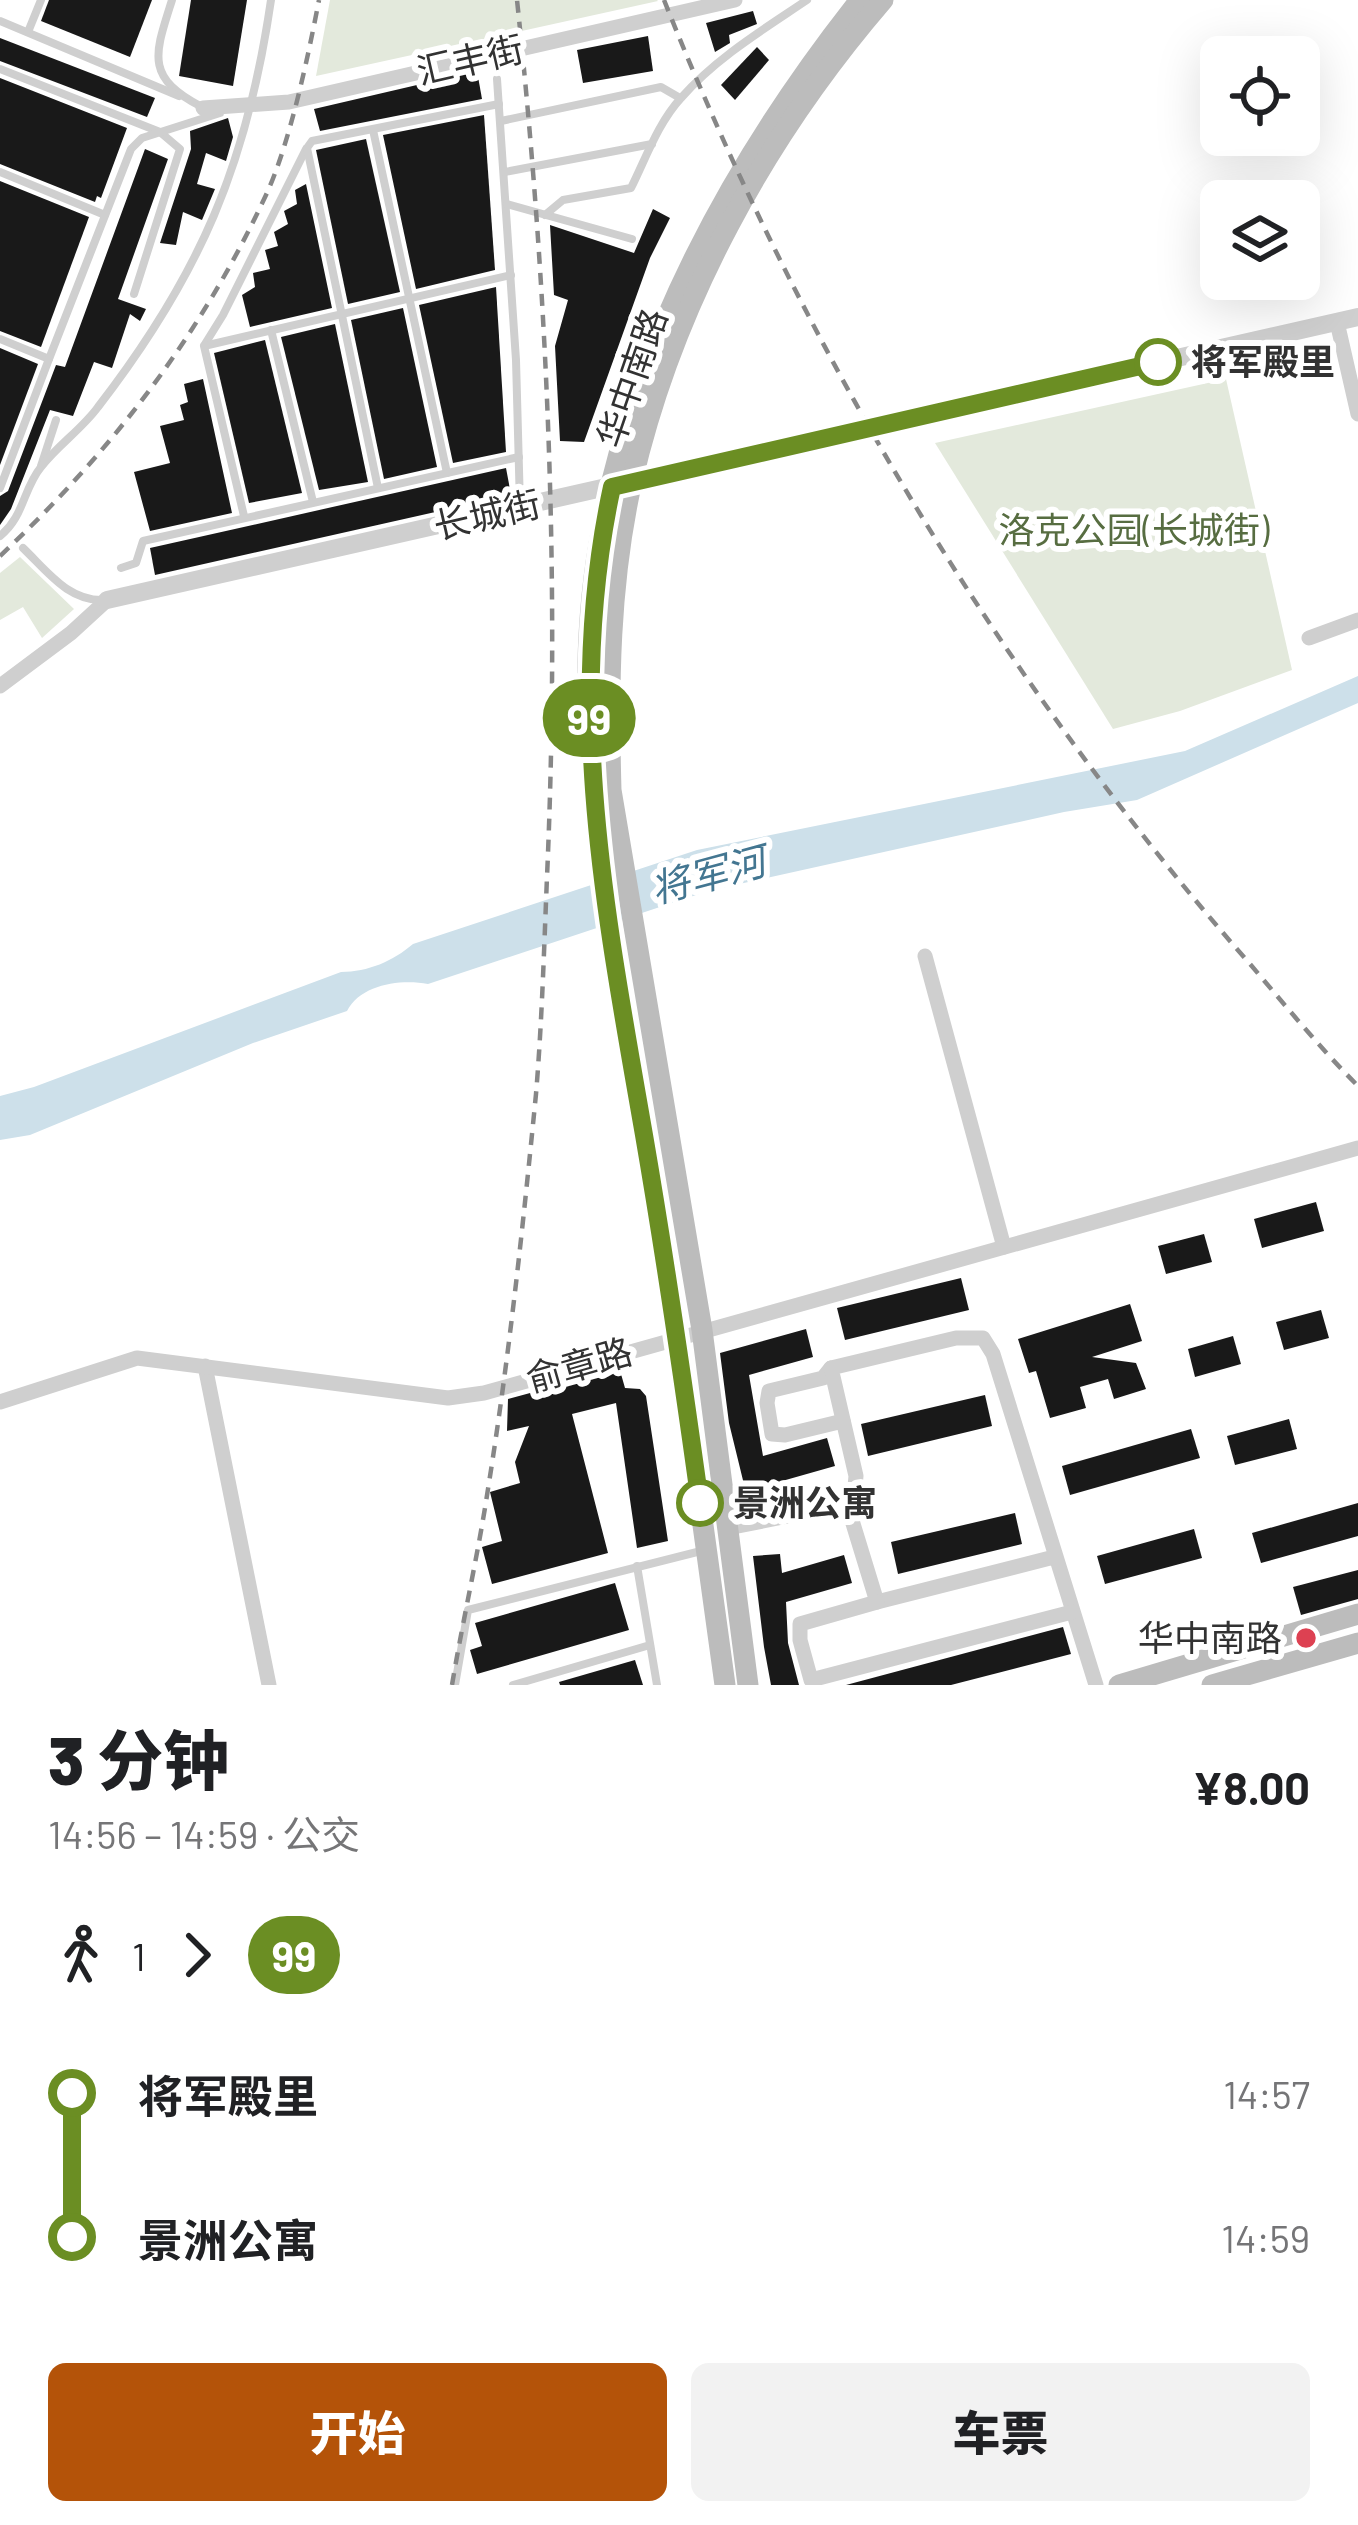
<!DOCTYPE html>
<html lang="zh">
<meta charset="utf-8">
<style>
:root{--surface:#fff;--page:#f2f2f2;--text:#202124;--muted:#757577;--accent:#b45309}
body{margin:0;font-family:Barlow,"Noto Sans SC",sans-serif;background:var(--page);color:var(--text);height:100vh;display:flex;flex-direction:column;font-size:45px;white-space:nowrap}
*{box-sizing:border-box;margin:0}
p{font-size:39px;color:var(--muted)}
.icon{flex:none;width:66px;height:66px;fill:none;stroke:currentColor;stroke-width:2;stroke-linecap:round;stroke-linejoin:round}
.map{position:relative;height:1685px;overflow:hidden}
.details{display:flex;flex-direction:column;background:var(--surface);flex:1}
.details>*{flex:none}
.badge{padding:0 24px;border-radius:39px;font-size:42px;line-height:78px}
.fabs{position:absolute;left:1200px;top:36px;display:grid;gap:24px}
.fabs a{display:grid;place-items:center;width:120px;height:120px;border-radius:18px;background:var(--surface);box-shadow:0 12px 48px #0002;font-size:60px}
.map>.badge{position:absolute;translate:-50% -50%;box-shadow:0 0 0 6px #fff}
.legs{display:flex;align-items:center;gap:18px;height:132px;padding:0 48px;font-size:39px}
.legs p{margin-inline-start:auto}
.headline{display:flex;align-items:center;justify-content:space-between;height:204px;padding:0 48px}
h1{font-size:66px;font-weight:800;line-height:90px}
.action{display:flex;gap:24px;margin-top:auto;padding:24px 48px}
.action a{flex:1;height:138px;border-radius:18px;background:var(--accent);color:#fff;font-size:48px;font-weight:800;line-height:138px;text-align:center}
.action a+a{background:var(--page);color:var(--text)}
ul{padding:0 48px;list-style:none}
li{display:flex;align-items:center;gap:42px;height:144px;font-size:45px}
li i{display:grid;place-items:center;width:18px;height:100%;margin:0 15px;background:currentColor}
li i::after{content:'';width:30px;height:30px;margin:-15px;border:9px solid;border-radius:50%;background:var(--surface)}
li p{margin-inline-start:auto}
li:first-child i{background:linear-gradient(#0000 50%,currentColor 0)}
li:last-child i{background:linear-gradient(currentColor 50%,#0000 0)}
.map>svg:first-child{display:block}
.green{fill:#e3e9dc}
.water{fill:#cde0ea}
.building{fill:#191919}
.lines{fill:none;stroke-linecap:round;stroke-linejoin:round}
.service{stroke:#cfcfcf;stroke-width:8}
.minor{stroke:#cfcfcf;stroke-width:15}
.tertiary{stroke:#cfcfcf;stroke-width:18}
.secondary{stroke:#bcbcbc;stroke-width:21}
.rail{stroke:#878787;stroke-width:4.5;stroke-dasharray:12 9;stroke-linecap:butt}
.line-1-casing{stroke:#fff;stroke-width:27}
.line-1{stroke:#6b8e23;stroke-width:18}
.stop-1-dot{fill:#fff;stroke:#6b8e23;stroke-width:6}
.poi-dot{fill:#dd4152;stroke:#fff;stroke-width:4.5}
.labels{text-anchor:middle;stroke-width:12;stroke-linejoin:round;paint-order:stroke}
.street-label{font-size:36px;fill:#323232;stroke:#fff}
.stop-label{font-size:36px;font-weight:bold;fill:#323232;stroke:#fff;text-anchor:start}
.park-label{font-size:36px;fill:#576d41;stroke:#fff}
.poi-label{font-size:36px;fill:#323232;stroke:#fff;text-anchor:end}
.water-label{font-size:39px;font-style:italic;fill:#437691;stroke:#fff}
</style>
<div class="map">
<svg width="1358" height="1685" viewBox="0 0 1358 1685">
<rect width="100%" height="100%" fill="#fff"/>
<!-- green -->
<g class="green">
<polygon points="330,0 657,0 658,1 316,76"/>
<polygon points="1226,379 1292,670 1180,711 1113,729 935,443"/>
<polygon points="20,557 74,609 42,638 23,607 0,620 0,573"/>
</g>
<!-- water -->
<path class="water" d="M1358,676V703L1137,800L1064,812L708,891L428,984C401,979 361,984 347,1011L253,1043L30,1135L0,1140V1096L34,1087L341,972C368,972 393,961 413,944L697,850L1185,751Z"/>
<!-- building -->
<g class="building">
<polygon points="49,0 152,0 130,57 41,21"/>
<polygon points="191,0 247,0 233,86 179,76"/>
<polygon points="753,11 757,24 729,35 730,43 715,52 706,23"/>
<polygon points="648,36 653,71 583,83 577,50"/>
<polygon points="0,38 155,98 147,117 0,61"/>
<polygon points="757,47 769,60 735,100 721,85"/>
<polygon points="477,71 482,99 320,131 314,109"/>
<polygon points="0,78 127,128 101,198 97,196 95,202 0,164"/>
<polygon points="484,115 495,270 416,289 383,135"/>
<polygon points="228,118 233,137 226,161 206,153 197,184 215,189 202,220 183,212 176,245 160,243 191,149 190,131"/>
<polygon points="366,139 400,292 348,304 316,150"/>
<polygon points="145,149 168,159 118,299 146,309 140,321 130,314 112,368 94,362 73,416 50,410 11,509 0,525 0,496 8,491 56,365 65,367"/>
<polygon points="0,181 89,217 41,347 0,331"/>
<polygon points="306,184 332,308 250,327 242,295 255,287 253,273 270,269 265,250 278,246 274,232 288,224 284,211 297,204 295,190"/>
<polygon points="653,209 670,218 650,258 584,442 560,441 555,346 568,300 554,295 550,225 634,253"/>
<polygon points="496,287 506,452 453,463 419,305"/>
<polygon points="403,308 437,467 384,479 351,320"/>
<polygon points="335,324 368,482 319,490 281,337"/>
<polygon points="265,340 302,493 249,503 214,353"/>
<polygon points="0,348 38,364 0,465"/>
<polygon points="203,379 232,513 150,531 134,472 170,463 160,426 184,420 180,405 188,402 184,384"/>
<polygon points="506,468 511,495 155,575 150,548"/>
<polygon points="1316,1202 1324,1231 1262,1248 1254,1219"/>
<polygon points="1204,1234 1212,1262 1166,1274 1158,1246"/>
<polygon points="961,1278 969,1310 845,1340 837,1308"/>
<polygon points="1130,1304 1142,1341 1092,1357 1136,1363 1146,1389 1114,1399 1108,1379 1080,1387 1086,1408 1050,1418 1036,1371 1029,1373 1018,1339"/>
<polygon points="1321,1310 1329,1338 1284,1350 1276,1322"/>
<polygon points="806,1329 813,1357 749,1375 763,1456 827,1438 835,1466 768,1485 771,1503 750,1509 729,1423 720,1353"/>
<polygon points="1233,1336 1241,1364 1195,1377 1188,1349"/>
<polygon points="615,1370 621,1374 625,1388 640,1389 646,1396 668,1541 637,1548 616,1403 572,1414 608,1553 492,1584 482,1547 502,1541 490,1492 520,1483 515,1462 529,1426 507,1431 508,1399"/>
<polygon points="985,1395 992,1426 868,1456 861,1424"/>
<polygon points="1289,1419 1297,1449 1235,1465 1227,1436"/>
<polygon points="1191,1429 1200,1458 1070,1495 1062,1466"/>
<polygon points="1358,1503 1358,1536 1261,1563 1252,1533"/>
<polygon points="1015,1513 1022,1544 898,1574 891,1542"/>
<polygon points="1194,1529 1202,1558 1105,1584 1097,1556"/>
<polygon points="780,1554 782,1573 844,1555 852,1583 786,1602 788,1643 799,1685 771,1685 764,1647 753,1556"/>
<polygon points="1358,1570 1358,1599 1301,1615 1293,1587"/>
<polygon points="615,1583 629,1630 477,1674 470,1650 482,1646 475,1623"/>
<polygon points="1063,1627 1071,1654 951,1685 846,1685"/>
<polygon points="635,1660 643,1685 560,1685 559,1682"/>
</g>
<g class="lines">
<!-- service -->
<g class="service">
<path d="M172,0C155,54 144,77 202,107"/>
<polyline points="0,21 179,96"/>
<polyline points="28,32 41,0"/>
<polyline points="0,69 160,132 180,149 134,294"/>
<polyline points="497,79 516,360 520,506"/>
<polyline points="501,121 661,87 680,98"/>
<polyline points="373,130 447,473"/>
<polyline points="0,172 105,215"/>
<polyline points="505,172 652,144"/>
<polyline points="507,204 632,239"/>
<path d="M545,215L563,200L631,188C646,158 658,123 681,98C716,58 764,29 807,0"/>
<polyline points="271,330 313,502"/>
<polyline points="0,339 49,359 131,149 142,138 220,113"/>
<polyline points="205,344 223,315 306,149"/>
<polyline points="41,466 56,420"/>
<polyline points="0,488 49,359"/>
<polyline points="378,488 307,148 312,141 499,104"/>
<polyline points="244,516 204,346 511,275"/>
<path d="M0,536C24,517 23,489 41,467C58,445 82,429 98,407C200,275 247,165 271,0"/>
<path d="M23,548C48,572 69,602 105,600"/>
<polyline points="121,568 136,563 143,541 519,457"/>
<polyline points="637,1566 657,1685"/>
<polyline points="455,1685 468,1610 705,1550"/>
<polyline points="513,1685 650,1645"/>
</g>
<!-- minor -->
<g class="minor">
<polyline points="203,108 289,102 735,0"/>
<polyline points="1337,322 1358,414"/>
<polyline points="1309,638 1358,620"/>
<polyline points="0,686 71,633 107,600"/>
<polyline points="925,956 1004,1247"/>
<polyline points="205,1366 269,1685"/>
<polyline points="831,1368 823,1378 769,1391 767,1403 772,1434 785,1435 843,1421"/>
<polyline points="0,1402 137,1358 448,1398 484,1393 1358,1148"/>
<polyline points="728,1528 847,1504"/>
<polyline points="1054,1557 877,1602 847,1504 854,1497 856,1476 831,1368 956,1338 983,1338 993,1354 1096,1685"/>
<polyline points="877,1602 800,1624 800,1640 811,1680 1072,1612"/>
</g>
<!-- tertiary -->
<polyline class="tertiary" points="107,600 1358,317"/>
<!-- secondary -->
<g class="secondary">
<path d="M725,1685L667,1264L599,862C587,758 581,648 599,544C633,343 735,158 860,0"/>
<path d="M748,1685L702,1330L611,790C608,687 609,582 632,481C673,304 765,137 883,0"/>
<polyline points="1119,1685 1358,1614"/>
<polyline points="1212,1685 1358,1643"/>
</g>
<!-- rail -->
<g class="rail">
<path d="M664,0C803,349 1001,681 1250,964C1285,1005 1320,1048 1358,1086"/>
<path d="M0,556C112,451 201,335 266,195C290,143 308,57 319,0"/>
<path d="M452,1685C463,1619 478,1555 488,1489C509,1358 523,1226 536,1094C542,1022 544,949 547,877C560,583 548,292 517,0"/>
</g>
</g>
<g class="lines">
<!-- line-1 casing -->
<g class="line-1-casing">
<path id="line-1" d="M700,1503C683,1380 665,1257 644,1135C606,916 564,708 612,487L1158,362"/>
</g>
<!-- line-1 -->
<use href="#line-1" class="line-1"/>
</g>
<!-- markers -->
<g class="stop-1-dot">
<circle cx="1158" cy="362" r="21"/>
<circle cx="700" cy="1503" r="21"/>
</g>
<circle class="poi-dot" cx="1306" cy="1638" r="12"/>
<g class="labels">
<!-- street labels -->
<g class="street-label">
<text transform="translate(470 60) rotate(-13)" y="13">汇丰街</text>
<text transform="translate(632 378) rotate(-71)" y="13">华中南路</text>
<text transform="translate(487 515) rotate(-13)" y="13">长城街</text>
<text transform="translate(579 1365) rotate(-16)" y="13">俞章路</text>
</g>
<!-- stop labels -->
<g class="stop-label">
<text x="1191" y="375">将军殿里</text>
<text x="733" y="1516">景洲公寓</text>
</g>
<!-- park labels -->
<g class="park-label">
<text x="1134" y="543">洛克公园(长城街)</text>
</g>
<!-- poi labels -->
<g class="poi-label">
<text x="1282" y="1651">华中南路</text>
</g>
<!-- water labels -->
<g class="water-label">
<text transform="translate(708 875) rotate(-15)" y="14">将军河</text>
</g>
</g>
</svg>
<div class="fabs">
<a><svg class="icon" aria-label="locate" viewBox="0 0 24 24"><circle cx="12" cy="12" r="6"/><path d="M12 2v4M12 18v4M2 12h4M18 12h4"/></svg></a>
<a><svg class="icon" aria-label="layers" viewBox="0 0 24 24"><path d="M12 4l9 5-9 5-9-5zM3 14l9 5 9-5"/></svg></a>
</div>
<b class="badge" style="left:589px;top:718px;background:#6b8e23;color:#fff">99</b>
</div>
<section class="details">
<div class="headline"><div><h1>3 分钟</h1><p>14:56 – 14:59 · 公交</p></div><b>¥8.00</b></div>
<div class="legs"><svg class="icon" aria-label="walk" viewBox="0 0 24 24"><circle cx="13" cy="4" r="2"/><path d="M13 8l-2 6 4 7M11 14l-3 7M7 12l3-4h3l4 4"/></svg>1<svg class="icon" aria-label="forward" viewBox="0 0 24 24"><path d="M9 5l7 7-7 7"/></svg><b class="badge" style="background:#6b8e23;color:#fff">99</b></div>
<ul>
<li><i style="color:#6b8e23"></i><b>将军殿里</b><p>14:57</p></li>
<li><i style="color:#6b8e23"></i><b>景洲公寓</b><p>14:59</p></li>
</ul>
<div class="action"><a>开始</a><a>车票</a></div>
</section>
